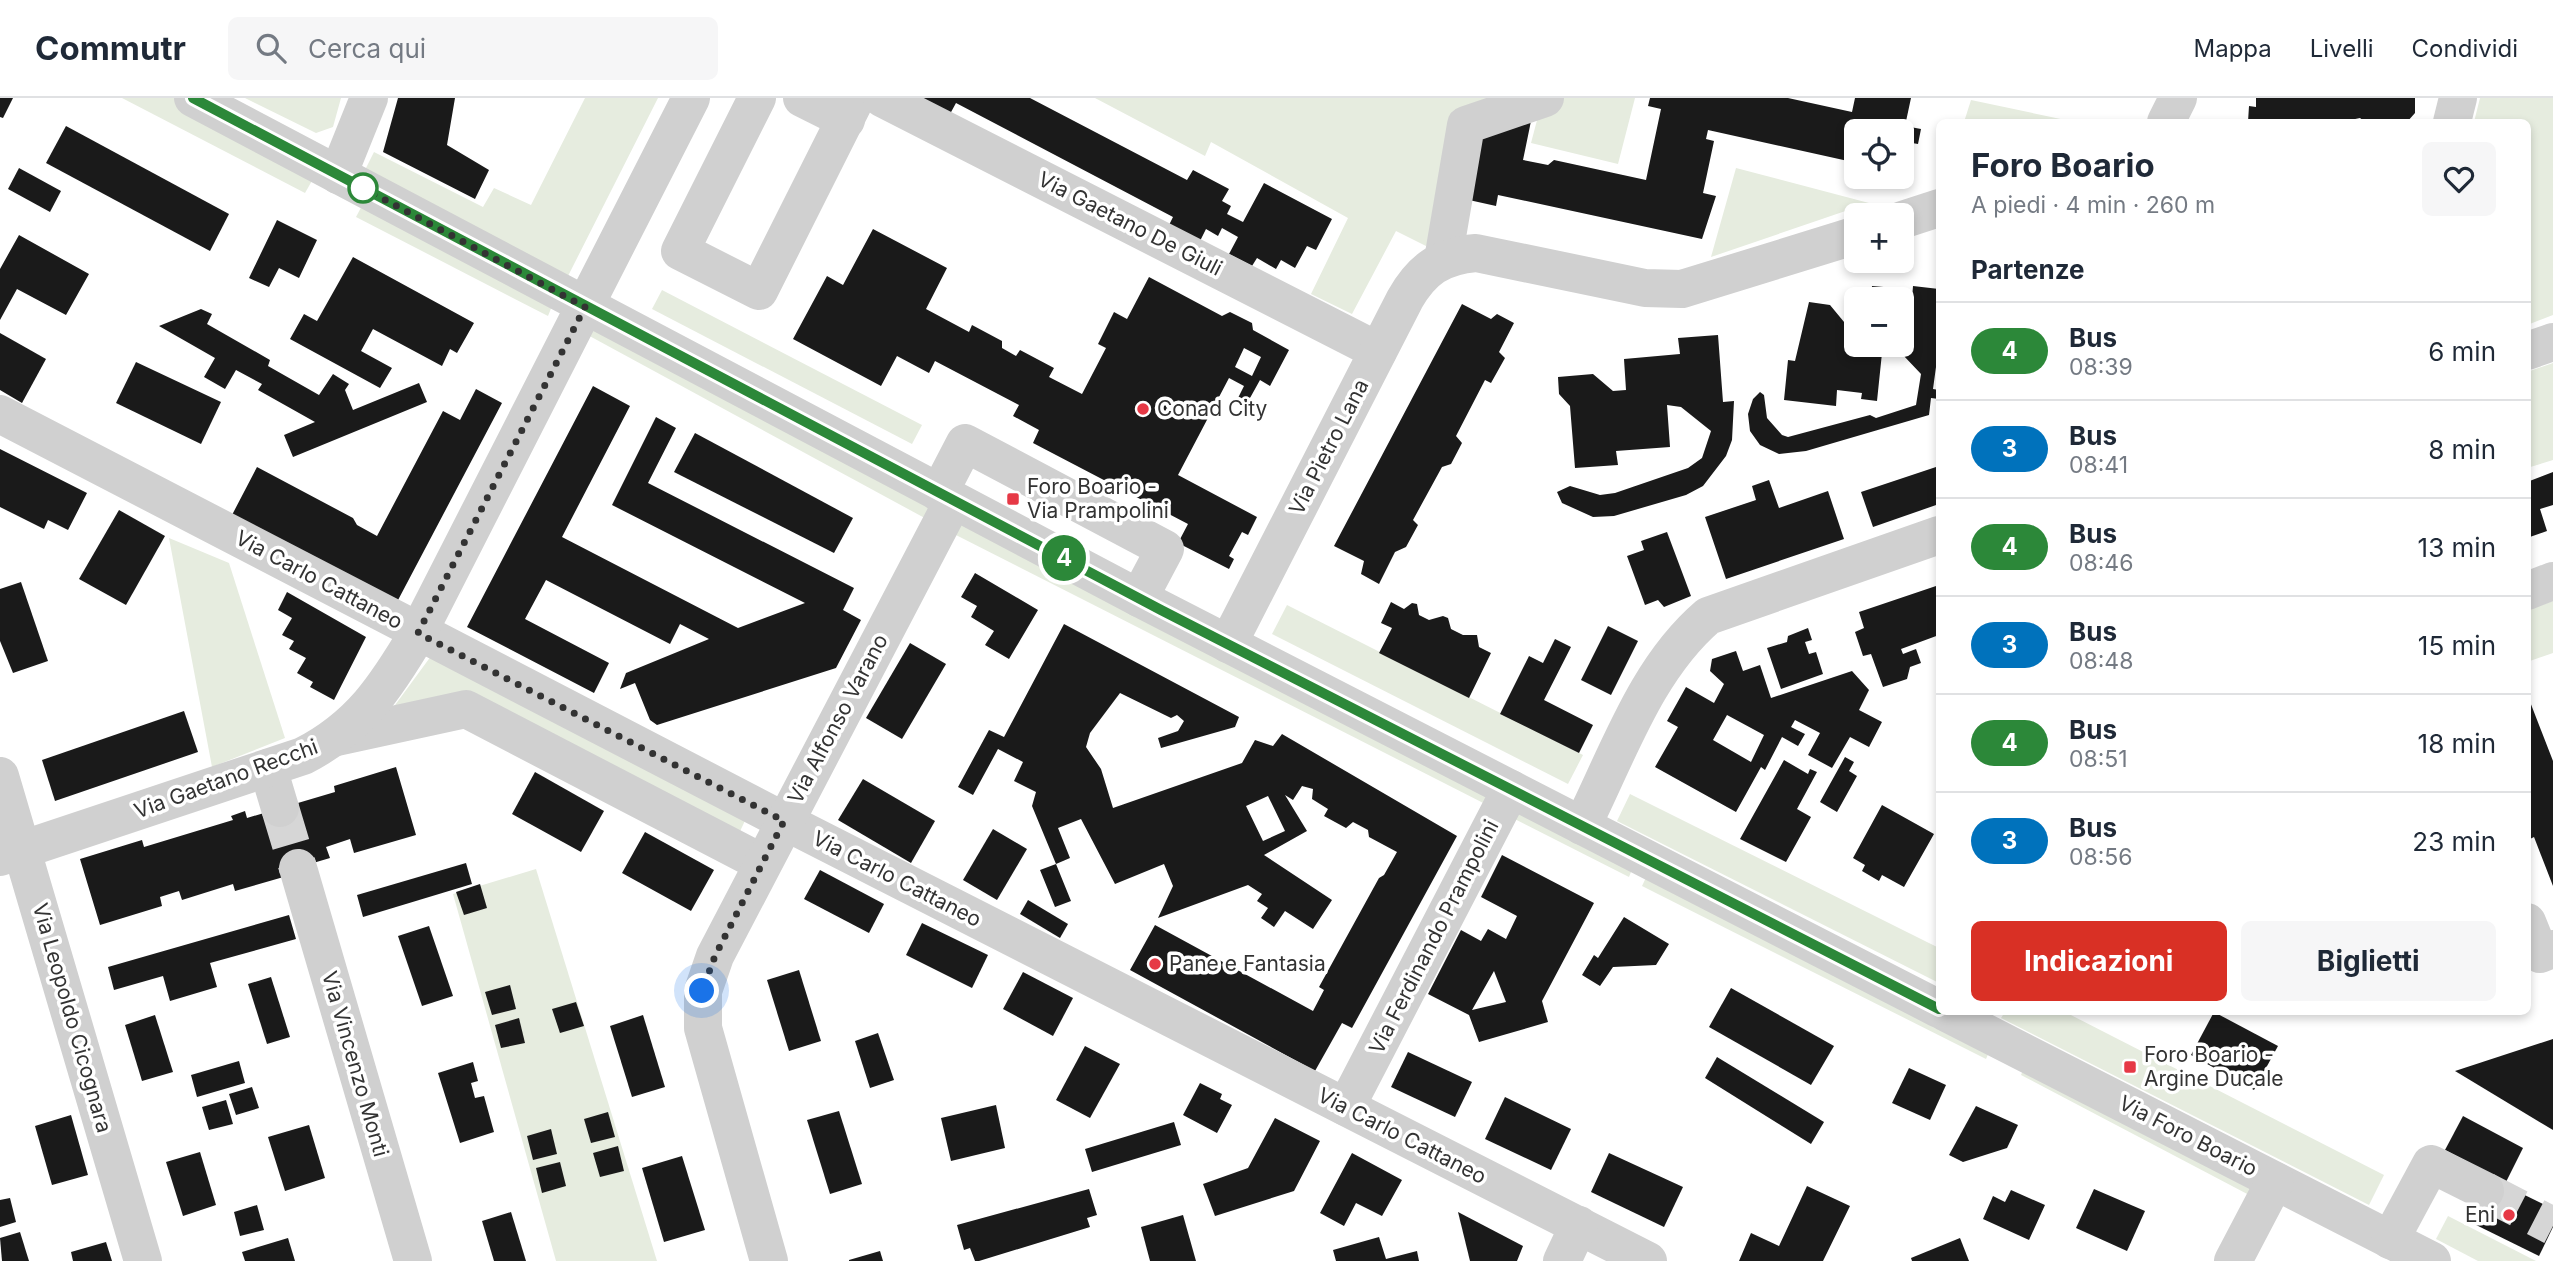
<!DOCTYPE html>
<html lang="it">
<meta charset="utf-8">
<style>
:root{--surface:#fff;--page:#f6f6f7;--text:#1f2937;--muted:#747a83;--line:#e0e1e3;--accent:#d93025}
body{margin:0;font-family:Inter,sans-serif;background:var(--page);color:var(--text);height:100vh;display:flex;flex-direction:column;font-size:26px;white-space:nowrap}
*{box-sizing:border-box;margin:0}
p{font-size:23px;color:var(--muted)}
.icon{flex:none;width:38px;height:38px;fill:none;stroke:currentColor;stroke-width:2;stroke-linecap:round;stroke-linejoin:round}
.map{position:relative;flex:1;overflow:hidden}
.details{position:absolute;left:1936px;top:21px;width:595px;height:896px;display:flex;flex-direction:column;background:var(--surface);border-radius:10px;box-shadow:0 4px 10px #0003}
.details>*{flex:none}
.badge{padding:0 14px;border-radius:23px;font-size:24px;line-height:46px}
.fabs{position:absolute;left:1844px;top:21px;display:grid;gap:14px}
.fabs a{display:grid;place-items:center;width:70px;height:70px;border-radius:10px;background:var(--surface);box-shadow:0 4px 10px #0003;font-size:35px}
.you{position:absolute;width:35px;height:35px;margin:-18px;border:5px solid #fff;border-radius:50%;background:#1a73e8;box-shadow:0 0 0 10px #1a73e833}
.map>.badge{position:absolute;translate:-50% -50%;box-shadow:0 0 0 4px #fff}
h2{padding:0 35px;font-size:26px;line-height:63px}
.round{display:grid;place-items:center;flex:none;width:74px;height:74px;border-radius:10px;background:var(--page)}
.summary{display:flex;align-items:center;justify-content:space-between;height:119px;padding:0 35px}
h1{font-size:33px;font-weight:700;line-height:52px}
.button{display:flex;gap:14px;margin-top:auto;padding:14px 35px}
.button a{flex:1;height:80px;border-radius:10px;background:var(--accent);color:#fff;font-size:28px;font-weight:700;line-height:80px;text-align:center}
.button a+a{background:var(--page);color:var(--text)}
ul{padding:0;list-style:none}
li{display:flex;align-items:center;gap:21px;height:98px;padding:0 35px;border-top:2px solid var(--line)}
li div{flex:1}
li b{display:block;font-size:26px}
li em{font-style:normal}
li .badge{min-width:77px;font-weight:700;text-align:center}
header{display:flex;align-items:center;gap:42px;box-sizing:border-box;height:98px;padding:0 35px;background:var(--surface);border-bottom:2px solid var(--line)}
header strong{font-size:33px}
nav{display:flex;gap:38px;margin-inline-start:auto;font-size:24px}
.search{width:490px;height:63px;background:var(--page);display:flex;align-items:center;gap:18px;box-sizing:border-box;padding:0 24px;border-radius:10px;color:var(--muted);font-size:26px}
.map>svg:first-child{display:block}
.green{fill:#e6ecdf}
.building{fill:#1a1a1a;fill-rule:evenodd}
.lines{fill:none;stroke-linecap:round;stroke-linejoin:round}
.minor-tunnel{stroke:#d6d6d6;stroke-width:38;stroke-dasharray:38 19;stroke-linecap:butt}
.minor{stroke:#d0d0d0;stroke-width:38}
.line-casing{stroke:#fff;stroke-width:16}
.line{stroke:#2c8839;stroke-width:10}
.walk{stroke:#333;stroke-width:7;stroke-dasharray:0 12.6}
.stop-dot{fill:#fff;stroke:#2c8839;stroke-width:3.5}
.poi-dot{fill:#e63946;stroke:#fff;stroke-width:2.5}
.labels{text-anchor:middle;stroke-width:7;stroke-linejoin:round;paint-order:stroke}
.street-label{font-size:21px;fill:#333;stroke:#fff}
.poi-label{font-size:21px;fill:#333;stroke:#fff;text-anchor:start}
</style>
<header>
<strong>Commutr</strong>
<div class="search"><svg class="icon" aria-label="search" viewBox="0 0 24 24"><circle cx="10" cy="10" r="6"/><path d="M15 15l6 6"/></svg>Cerca qui</div>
<nav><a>Mappa</a><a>Livelli</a><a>Condividi</a></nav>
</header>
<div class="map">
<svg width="2553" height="1163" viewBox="0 0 2553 1163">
<rect width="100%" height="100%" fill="#fff"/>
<!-- green -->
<g class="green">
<polygon points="122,0 174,0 317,74 305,95"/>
<polygon points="245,0 341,0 333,29 316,35"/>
<polygon points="585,0 658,0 566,182 364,74 374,54 483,109 494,90 531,107"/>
<polygon points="1095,0 1518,0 1426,148 1396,133 1352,216 1311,196 1348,120 1211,44 1205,58"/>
<polygon points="1533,0 1635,0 1618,66 1531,45 1541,7"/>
<polygon points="2480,0 2553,0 2553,217 2527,227 2527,24 2474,24"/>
<polygon points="1971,2 2075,24 1964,24"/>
<polygon points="1736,70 1869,105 1711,159"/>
<polygon points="365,102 554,203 548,218 356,119"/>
<polygon points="662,192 922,327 912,346 652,211"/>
<polygon points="590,225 936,407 932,424 584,235"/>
<polygon points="2553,265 2553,362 2527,370 2527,274"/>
<polygon points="960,419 1635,764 1629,779 952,435"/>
<polygon points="169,440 229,465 285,640 212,669"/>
<polygon points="2553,503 2553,555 2527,564 2527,512"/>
<polygon points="1287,507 1583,657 1568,686 1272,536"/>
<polygon points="434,554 750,712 735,744 469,604 387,618"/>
<polygon points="1630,696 1939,850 1939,885 1617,723"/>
<polygon points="536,771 657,1163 556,1163 453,796"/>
<polygon points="1650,771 1993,945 1986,961 1642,788"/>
<polygon points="2005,914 2065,914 2384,1077 2369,1107 2001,920"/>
<polygon points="2026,965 2257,1083 2251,1098 2021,977"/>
<polygon points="2448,1118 2536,1163 2478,1163 2436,1141"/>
</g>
<!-- building -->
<g class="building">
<polygon points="0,0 13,0 3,20 0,19"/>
<polygon points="398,0 455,0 447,47 489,72 475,101 383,54"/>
<polygon points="920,0 1030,0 1187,82 1193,72 1229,91 1222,103 1231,108 1227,116 1243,124 1264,85 1332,121 1316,152 1307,148 1295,170 1281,162 1276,171 1257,160 1252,168 1229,156 1238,139 1222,130 1218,138 1206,131 1199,145 1168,129 1173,119 956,5 950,16"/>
<polygon points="1650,0 1788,0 1852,14 1855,0 1911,0 1905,28 1921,31 1918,46 1906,44 1903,56 1902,33 1857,33 1857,65 1708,32 1706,41 1714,43 1703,95 1716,98 1702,141 1498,97 1496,108 1469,102 1486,22 1531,23 1523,62 1548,67 1554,62 1646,82 1661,11 1648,8"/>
<polygon points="2256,0 2415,0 2415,15 2407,24 2365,24 2360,20 2341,24 2248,24 2249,8 2256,9"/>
<polygon points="66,28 229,116 210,153 46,65"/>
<polygon points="19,70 61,93 50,114 8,91"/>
<polygon points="277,122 317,142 299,180 279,170 269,189 249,180"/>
<path d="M873,131L947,170L926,211L969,234L972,227L1002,243V250L1016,258L1020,252L1054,270L1049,279L1082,296L1106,250L1098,246L1114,214L1127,221L1149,179L1222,218L1230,214L1252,225L1253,232L1289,252L1270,288L1260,282L1245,309L1236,304L1244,288L1229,280L1178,377L1257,419L1248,437L1242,434L1229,458L1234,461L1229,471L1178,445L1188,426L1033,345L1039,332L1013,318L1019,307L935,263L929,275L897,258L881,288L793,241L827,178L843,187ZM1244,250L1261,259L1252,278L1235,269Z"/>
<polygon points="19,137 89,176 66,217 17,191 0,222 0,171"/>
<polygon points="353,159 474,225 457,255 450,251 442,268 373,231 361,253 392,270 380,290 290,241 304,216 317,223"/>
<polygon points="1872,188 1895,190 1894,201 1871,201"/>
<polygon points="1913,188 1939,191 1939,247 1933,291 1939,292 1939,301 1931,300 1929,317 1806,353 1779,356 1760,347 1750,333 1748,316 1753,301 1760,294 1764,297 1767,320 1782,337 1788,339 1870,317 1876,320 1916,307 1921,276 1903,257 1882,255 1877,303 1861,301 1862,295 1837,292 1836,308 1784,302 1788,262 1795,263 1809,204 1830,207 1849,230 1857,231 1857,247 1902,247 1902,200 1912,201"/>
<polygon points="1462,206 1491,221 1497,216 1514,225 1499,254 1505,260 1491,285 1485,282 1456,338 1462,345 1451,366 1442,369 1413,422 1418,427 1406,449 1395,454 1379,486 1361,476 1364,463 1334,448"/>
<polygon points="201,211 212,216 207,226 270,262 268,268 319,297 333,276 349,286 345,292 353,312 419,285 427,304 293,359 284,337 315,324 258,292 262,286 236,272 225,291 204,279 215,260 159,228"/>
<polygon points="0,235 46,261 22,305 0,292"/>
<polygon points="1718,237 1723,304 1734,303 1732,342 1726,358 1703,388 1686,397 1614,418 1593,419 1562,405 1557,394 1570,388 1600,397 1615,395 1688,370 1702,360 1711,333 1681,309 1667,307 1670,349 1616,353 1618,367 1575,370 1570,308 1559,296 1558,279 1593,276 1613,293 1626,292 1624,261 1680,256 1678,240"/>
<polygon points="136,264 221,304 201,346 116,305"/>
<polygon points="593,288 630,308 562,439 738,530 805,505 612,407 656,319 676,330 648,385 854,490 843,512 861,522 836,570 657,627 650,622 635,585 620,591 626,575 709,541 680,526 670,546 546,482 525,521 609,565 594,595 467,529"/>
<polygon points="476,291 502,305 397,504 232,417 257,369 353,420 357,427 377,438 443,313 460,322"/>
<polygon points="695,335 853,420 834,455 674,374"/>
<polygon points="0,351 87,395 68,432 48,422 44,431 0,409"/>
<polygon points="1939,368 1939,406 1873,429 1861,394"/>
<polygon points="2553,374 2553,407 2540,411 2547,433 2527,440 2527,384"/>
<polygon points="1769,382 1779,410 1828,393 1844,441 1726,481 1705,419 1756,402 1752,388"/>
<polygon points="119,412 165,438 126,507 79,481"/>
<polygon points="1667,434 1691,498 1664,509 1658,502 1645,507 1627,458 1644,452 1641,443"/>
<polygon points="975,475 1038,512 1009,561 985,547 994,533 971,519 977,508 961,499"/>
<polygon points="21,484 48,563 13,575 0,543 0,491"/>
<polygon points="1936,488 1939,498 1939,537 1901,551 1903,556 1916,551 1921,565 1910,569 1907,581 1883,589 1871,556 1863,558 1855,534 1864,530 1859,514"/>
<polygon points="287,494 366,539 334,602 310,589 313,584 297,575 306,560 289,551 294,543 282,537 292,520 278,512"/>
<polygon points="1391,504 1404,511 1412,505 1417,506 1419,517 1429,522 1443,518 1448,520 1451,531 1463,537 1477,537 1479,549 1491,555 1469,600 1379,555 1392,530 1381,525"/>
<path d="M1064,526L1239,619L1235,629L1161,650L1158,640L1178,633L1184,623L1177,617L1171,620L1120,595L1090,635L1086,649L1101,671L1113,710L1242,665L1255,642L1273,648L1282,636L1457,738L1352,930L1342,925L1315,973L1130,872L1155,827L1313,913L1324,892L1319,889L1379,780L1384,777L1397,754L1369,739L1368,732L1353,724L1346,730L1324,718L1328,711L1312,701L1313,691L1302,688L1293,702L1285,697L1307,733L1264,757L1332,802L1313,831L1285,813L1274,829L1261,820L1268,810L1257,803L1262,796L1248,787L1158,820L1173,788L1164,766L1115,786L1081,721L1058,730L1070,760L1056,766L1071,803L1055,809L1040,772L1056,766L1032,708L1036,694L1014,683L1023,664L998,651L973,697L958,689L989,632L1004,639ZM1268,698L1285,733L1263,743L1246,708Z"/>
<polygon points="1608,528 1638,543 1611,597 1581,582"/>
<polygon points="1808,530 1812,542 1805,544 1809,556 1816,554 1823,576 1781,591 1767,550 1787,544 1788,538"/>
<polygon points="1555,541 1571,549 1544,602 1593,627 1579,655 1500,616 1529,558 1543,565"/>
<polygon points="910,545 946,566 902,641 866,620"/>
<path d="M1736,553L1743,573L1760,567L1771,600L1852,573L1869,592L1859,612L1882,624L1869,649L1850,639L1832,670L1808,657L1820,635L1795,622L1791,629L1805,636L1798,648L1782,639L1765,672L1761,669L1736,714L1655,669L1678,629L1667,623L1686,589L1714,605L1724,586L1710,573L1712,561ZM1727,617L1764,637L1751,664L1713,642Z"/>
<polygon points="2527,596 2553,663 2553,788 2534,739 2530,741 2527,734"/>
<polygon points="184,613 198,654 55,703 42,662"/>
<polygon points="1845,659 1854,664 1849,673 1857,678 1837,714 1820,704"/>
<polygon points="1784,662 1808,676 1810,671 1817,674 1797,711 1811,719 1786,764 1740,741"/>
<polygon points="396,669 416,737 354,755 350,741 326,749 330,760 286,773 287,778 235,793 233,786 182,802 179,793 160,799 162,808 100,827 80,761 142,742 144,749 233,722 231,718 245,713 247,720 335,694 334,688"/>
<polygon points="535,674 604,713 581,754 512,716"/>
<polygon points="863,681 935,723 911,765 838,722"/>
<polygon points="1882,707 1934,736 1904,789 1882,777 1879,783 1862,773 1865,767 1853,760"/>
<polygon points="993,731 1027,751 997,802 963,782"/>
<polygon points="645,734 714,772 691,813 622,775"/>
<path d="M1502,757L1594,805L1542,903L1548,924L1479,944L1469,917L1428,896L1461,832L1481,843L1488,831L1506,841L1517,818L1481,799ZM1494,873L1506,904L1472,912Z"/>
<polygon points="466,765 472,786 363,819 357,797"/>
<polygon points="820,772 884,806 869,835 804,801"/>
<polygon points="480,786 487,810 464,817 456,794"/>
<polygon points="1028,802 1068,826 1060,840 1020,816"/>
<polygon points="289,817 296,841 210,865 217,889 170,903 163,878 114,892 108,869"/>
<polygon points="1624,819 1669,846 1656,867 1613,869 1600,888 1582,877 1594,857 1598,860"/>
<polygon points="922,825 988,857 972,890 906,857"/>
<polygon points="429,828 453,898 422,908 398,838"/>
<polygon points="799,872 821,943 789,953 767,882"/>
<polygon points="1023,874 1073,900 1053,938 1003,911"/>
<polygon points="271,879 290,939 267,946 248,886"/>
<polygon points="510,887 516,911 492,917 485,894"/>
<polygon points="1731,890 1834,948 1811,987 1709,929"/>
<polygon points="576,904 584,928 560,935 552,911"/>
<polygon points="2214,914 2278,948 2254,992 2191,957"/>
<polygon points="155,917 173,974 142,983 125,927"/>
<polygon points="643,917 665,989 632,999 610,928"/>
<polygon points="519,920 525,945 501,950 495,927"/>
<polygon points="878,935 894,982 870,990 855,943"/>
<polygon points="2553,941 2553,1032 2455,973"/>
<polygon points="1085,948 1120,966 1090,1020 1056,1002"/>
<polygon points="1408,954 1472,984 1455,1019 1391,989"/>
<polygon points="1717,959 1824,1024 1811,1046 1705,980"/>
<polygon points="239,963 245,985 197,999 191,977"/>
<polygon points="473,964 478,983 471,985 475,1000 484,998 494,1034 460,1045 438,975"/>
<polygon points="1909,970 1946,987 1930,1022 1892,1005"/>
<polygon points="1200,985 1222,996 1220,1001 1232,1007 1217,1035 1183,1017"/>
<polygon points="252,989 259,1010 236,1017 229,996"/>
<polygon points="1505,999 1571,1031 1551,1072 1485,1041"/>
<polygon points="226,1002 233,1026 209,1032 202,1009"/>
<polygon points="996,1007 1005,1050 951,1063 941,1020"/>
<polygon points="1976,1008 2018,1027 2007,1050 1963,1064 1949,1057"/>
<polygon points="839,1013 862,1086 830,1096 807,1022"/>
<polygon points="608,1014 615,1039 591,1045 584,1021"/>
<polygon points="71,1017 88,1077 52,1087 35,1028"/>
<polygon points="2463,1018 2523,1050 2506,1084 2445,1052"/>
<polygon points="1275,1020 1320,1043 1294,1093 1215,1118 1203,1086 1248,1070"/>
<polygon points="1174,1024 1181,1047 1092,1074 1085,1051"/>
<polygon points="309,1027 325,1080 285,1093 268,1039"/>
<polygon points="551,1031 557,1056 533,1062 527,1038"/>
<polygon points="618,1048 624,1073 600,1079 593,1055"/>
<polygon points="200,1054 216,1107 183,1118 166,1064"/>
<polygon points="1352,1055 1402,1082 1382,1118 1356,1105 1344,1128 1320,1115"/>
<polygon points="1609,1055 1683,1089 1664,1129 1591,1094"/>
<polygon points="682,1058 705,1132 664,1144 642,1070"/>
<polygon points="560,1064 566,1088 542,1095 536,1070"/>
<polygon points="2492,1081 2553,1111 2553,1129 2539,1158 2470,1124"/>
<polygon points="1807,1088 1850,1108 1823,1163 1739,1163 1751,1135 1779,1148"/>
<polygon points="1089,1091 1097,1117 1087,1120 1090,1129 979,1163 975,1163 970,1150 964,1152 957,1127"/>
<polygon points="2094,1091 2145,1113 2127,1153 2076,1130"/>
<polygon points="2011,1092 2045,1107 2029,1142 1983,1121 1993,1098 2005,1104"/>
<polygon points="10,1100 16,1124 0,1129 0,1102"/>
<polygon points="257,1107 264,1132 240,1138 234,1114"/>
<polygon points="511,1114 526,1163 494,1163 482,1123"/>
<polygon points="1458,1114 1523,1148 1517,1163 1470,1163"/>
<polygon points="1183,1117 1196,1163 1150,1163 1141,1129"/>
<polygon points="20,1134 29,1163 2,1163 0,1140"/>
<polygon points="1379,1139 1386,1161 1417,1153 1419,1163 1336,1163 1333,1152"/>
<polygon points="288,1140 295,1163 245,1163 242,1154"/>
<polygon points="1960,1140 1969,1163 1912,1163 1911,1160"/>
<polygon points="106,1144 112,1163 73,1163 71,1154"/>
<polygon points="880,1153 883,1163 849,1163 849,1162"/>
</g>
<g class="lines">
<!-- minor-tunnel -->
<g class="minor-tunnel">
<polyline points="280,710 298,770"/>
<polyline points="2485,1093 2553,1128"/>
</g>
<!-- minor -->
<g class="minor">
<polyline points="193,0 1139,500 1939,911"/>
<polyline points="757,0 680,153 759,193 856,0"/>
<polyline points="802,0 846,22"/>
<polyline points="882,0 1378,253"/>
<polyline points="2166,24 2178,0"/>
<polyline points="2452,24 2458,0"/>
<polyline points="338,77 369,0"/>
<polyline points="1902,122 1939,110"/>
<polyline points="1443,162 1466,27 1545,0"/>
<polyline points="2527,253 2553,244"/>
<polyline points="0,316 784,723 1648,1163"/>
<polyline points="939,395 965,345 1165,451 1139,500"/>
<polyline points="2527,493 2553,483"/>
<path d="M1228,546L1405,201C1422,171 1441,158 1476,155L1645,190L1682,191L1857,137"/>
<polyline points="337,639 466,611 762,765"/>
<polyline points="268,670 280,710"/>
<polyline points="0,678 143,1163"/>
<path d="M1582,728C1618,656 1646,571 1708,518L1939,437"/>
<path d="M0,759L303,658C360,629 386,589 418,535L691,0"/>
<polyline points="298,770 413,1163"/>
<polyline points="2527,824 2540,856 2553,851"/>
<polyline points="1945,914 2432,1163"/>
<polyline points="1346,1009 1511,691"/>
<polyline points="2390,1142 2431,1066 2485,1093"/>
<polyline points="769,1163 703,930 703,893 715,858 953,403"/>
<polyline points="1562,1163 1579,1127"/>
<polyline points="2233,1163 2275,1083"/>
</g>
</g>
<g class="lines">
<!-- line casing -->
<g class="line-casing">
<polyline id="line" points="193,0 1161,512 1939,911"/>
</g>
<!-- line -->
<use href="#line" class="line"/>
<!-- walk -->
<polyline class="walk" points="363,90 585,209 418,535 784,723 715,858 702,893"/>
</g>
<!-- markers -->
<circle class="stop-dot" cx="363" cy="90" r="14"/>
<g class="poi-dot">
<circle cx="1143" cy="311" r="7"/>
<rect x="1006" y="394" width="14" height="14" rx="3.5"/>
<circle cx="1155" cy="866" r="7"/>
<rect x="2123" y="962" width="14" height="14" rx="3.5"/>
<circle cx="2509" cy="1117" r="7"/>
</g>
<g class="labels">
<!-- street labels -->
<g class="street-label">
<text transform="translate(1130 126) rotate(27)" y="7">Via Gaetano De Giuli</text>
<text transform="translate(1329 349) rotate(-63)" y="7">Via Pietro Lana</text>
<text transform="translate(319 482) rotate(28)" y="7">Via Carlo Cattaneo</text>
<text transform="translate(838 621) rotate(-62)" y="7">Via Alfonso Varano</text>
<text transform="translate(226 681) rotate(-20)" y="7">Via Gaetano Recchi</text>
<text transform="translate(897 781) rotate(27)" y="7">Via Carlo Cattaneo</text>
<text transform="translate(1434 839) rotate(-63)" y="7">Via Ferdinando Prampolini</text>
<text transform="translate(72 920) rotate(74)" y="7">Via Leopoldo Cicognara</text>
<text transform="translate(355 966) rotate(74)" y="7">Via Vincenzo Monti</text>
<text transform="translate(1402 1038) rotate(27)" y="7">Via Carlo Cattaneo</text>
<text transform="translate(2188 1038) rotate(27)" y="7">Via Foro Boario</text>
</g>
<!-- poi labels -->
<g class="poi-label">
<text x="1157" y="318">Conad City</text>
<text x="1027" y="396">Foro Boario -<tspan x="1027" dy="24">Via Prampolini</tspan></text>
<text x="1169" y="873">Pane e Fantasia</text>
<text x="2144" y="964">Foro Boario -<tspan x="2144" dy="24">Argine Ducale</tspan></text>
<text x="2495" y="1124" text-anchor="end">Eni</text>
</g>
</g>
</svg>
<div class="fabs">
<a><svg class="icon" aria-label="locate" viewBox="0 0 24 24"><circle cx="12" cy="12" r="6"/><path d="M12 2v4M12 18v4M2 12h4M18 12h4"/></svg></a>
<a>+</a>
<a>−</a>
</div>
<div class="you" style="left:702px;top:893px"></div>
<b class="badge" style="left:1064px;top:460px;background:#2c8839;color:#fff">4</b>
<section class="details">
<div class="summary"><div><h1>Foro Boario</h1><p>A piedi · 4 min · 260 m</p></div><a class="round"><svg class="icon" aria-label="heart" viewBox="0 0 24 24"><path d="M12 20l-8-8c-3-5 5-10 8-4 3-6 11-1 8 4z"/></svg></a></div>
<h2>Partenze</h2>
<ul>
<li><span class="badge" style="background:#2c8839;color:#fff">4</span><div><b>Bus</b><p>08:39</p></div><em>6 min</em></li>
<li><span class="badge" style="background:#0072bc;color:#fff">3</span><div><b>Bus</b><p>08:41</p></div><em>8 min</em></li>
<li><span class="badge" style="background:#2c8839;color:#fff">4</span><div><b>Bus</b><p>08:46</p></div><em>13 min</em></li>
<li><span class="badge" style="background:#0072bc;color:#fff">3</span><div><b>Bus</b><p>08:48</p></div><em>15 min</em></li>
<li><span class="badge" style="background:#2c8839;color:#fff">4</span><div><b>Bus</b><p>08:51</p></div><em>18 min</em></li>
<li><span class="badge" style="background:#0072bc;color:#fff">3</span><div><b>Bus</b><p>08:56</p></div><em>23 min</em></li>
</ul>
<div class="button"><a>Indicazioni</a><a>Biglietti</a></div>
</section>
</div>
